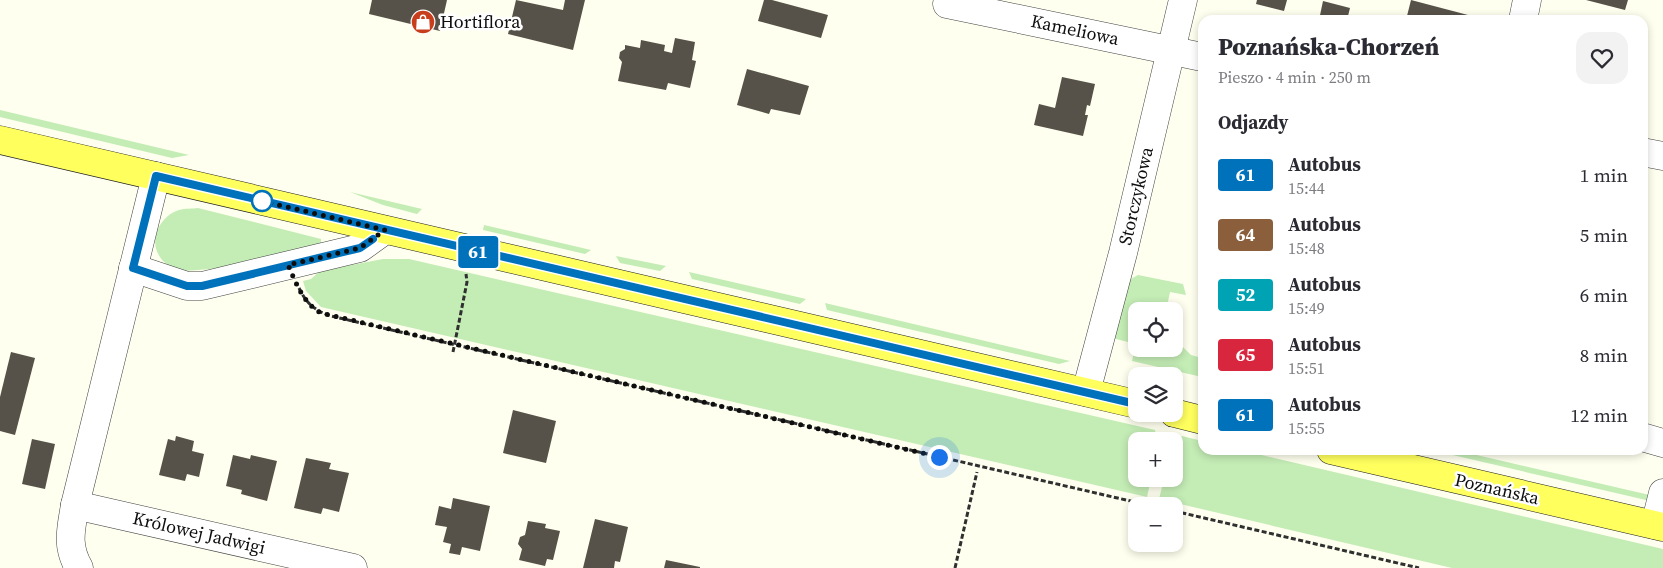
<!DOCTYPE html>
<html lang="pl">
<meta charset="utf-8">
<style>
:root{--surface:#fff;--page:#f2f2f3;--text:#2b2b33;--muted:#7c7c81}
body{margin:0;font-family:"Source Serif 4",serif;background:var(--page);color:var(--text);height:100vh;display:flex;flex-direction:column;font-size:19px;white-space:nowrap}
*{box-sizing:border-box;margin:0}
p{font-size:16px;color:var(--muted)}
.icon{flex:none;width:28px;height:28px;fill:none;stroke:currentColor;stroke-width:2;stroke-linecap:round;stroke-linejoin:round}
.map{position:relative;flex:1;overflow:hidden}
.panel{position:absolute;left:1198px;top:15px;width:450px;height:440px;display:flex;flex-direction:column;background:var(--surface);border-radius:15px;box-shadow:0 2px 8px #0003}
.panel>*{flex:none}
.badge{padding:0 10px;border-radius:4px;font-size:18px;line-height:32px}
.buttons{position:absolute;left:1128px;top:302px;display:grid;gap:10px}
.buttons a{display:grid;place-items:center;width:55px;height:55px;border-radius:10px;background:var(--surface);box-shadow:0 2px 8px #0003;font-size:25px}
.you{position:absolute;width:25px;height:25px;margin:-12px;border:4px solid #fff;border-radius:50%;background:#1a73e8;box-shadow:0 0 0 8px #1a73e833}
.map>.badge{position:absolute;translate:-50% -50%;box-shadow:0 0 0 2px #fff}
h2{padding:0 20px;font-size:19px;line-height:45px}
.round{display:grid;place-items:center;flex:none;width:52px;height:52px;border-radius:15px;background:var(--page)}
.head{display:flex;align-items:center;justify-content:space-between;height:85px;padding:0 20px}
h1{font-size:24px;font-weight:800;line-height:38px}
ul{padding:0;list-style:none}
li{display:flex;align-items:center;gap:15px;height:60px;padding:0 20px}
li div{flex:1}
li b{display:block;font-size:19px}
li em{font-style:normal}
li .badge{min-width:55px;font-weight:700;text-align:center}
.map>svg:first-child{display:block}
.green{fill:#c4ecb5}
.building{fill:#575249}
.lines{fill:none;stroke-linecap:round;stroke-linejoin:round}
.minor-casing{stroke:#414141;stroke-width:29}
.major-casing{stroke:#1f1f1f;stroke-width:29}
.path{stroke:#303030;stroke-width:3;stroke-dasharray:5 2.5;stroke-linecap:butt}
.minor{stroke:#fff;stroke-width:28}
.major{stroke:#ffff5e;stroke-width:28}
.line-casing{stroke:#fff;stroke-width:11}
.line{stroke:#0072bc;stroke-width:8}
.walk{stroke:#0e0e0e;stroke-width:5;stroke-dasharray:0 9}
.stop-dot{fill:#fff;stroke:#0072bc;stroke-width:2.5}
.labels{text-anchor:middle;stroke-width:5;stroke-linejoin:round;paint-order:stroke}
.poi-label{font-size:18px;fill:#0e0e0e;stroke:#fff;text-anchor:start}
.street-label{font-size:18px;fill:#0e0e0e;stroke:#fff}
</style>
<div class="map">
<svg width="1663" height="568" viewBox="0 0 1663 568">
<rect width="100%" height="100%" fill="#feffee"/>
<!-- green -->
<g class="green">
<polygon points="0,110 189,155 172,158 0,117"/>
<polygon points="350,192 422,209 417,214 383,205"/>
<path d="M198,208L321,239V245C275,256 226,271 178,271C172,267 164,264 160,257C148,240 160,216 179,210C185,208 192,209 198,208Z"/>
<polygon points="484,225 591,250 585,254 483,230"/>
<polygon points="616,256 666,266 660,271 620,263"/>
<polygon points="383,259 409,259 1155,430 1157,441 1136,441 1136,479 1151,479 1147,497 321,307 306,291 303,281 311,279 320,271"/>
<polygon points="689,272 806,299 800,304 692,279"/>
<polygon points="1138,275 1183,284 1186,295 1170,292 1166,311 1136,311 1136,349 1174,349 1174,319 1180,321 1175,339 1191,355 1202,358 1202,377 1132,361 1136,344 1112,338 1129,280"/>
<polygon points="825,303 1070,361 1059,364 827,310"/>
<polygon points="1182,436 1202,441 1202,450 1240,450 1663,549 1663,568 1452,568 1159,499 1164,479 1174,479 1174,443"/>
<polygon points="1431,450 1455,450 1654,496 1646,500"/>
</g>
<!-- building -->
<g class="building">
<polygon points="372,0 447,0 440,31 369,14"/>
<polygon points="516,0 563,10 565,0 585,0 573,50 508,34"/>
<polygon points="764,0 772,0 828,15 821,38 758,21"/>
<polygon points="1257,0 1287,0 1284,11 1256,4"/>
<polygon points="1411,0 1468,15 1467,20 1406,20"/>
<polygon points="1586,0 1628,0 1625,10"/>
<polygon points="1323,1 1350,8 1347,20 1319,20"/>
<polygon points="675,38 695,42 692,60 696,61 690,88 668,83 666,90 618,81 622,62 619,58 620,52 625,49 625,45 640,48 641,40 665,45 664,51 672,53"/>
<polygon points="747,69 809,86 800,115 771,109 769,114 737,105"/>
<polygon points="1062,77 1095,84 1090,106 1087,105 1085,115 1088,115 1083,136 1034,125 1039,104 1055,108"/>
<polygon points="11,352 35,358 15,435 0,431 0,397"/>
<polygon points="513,410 556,421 546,463 503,453"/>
<polygon points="176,436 194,441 192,451 204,454 199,477 187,474 185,481 159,475 168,439 175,441"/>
<polygon points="32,439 55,444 45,489 22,484"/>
<polygon points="233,455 250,459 251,455 277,461 267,501 241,494 242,490 226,486"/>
<polygon points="306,458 331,463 329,469 349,473 339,512 323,508 321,514 294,508"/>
<polygon points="453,498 490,506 480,551 462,547 460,555 449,553 451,544 443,542 447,527 435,525 439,506 451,509"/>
<polygon points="595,519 628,527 620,562 615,561 614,568 583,568"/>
<polygon points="528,521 546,524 545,528 560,531 553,560 547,559 545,566 519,560 522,549 518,544 520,537 525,535"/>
<polygon points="666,560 700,567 700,568 664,568"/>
</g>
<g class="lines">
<!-- minor casing -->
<g class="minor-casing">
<g id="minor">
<polyline points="947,4 1202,57"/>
<polyline points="1523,20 1527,0"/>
<polyline points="1642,152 1663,156"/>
<polyline points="133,268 187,286 202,286 360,248 385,230"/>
<polyline points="1086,392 1123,253 1183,0"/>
<polyline points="1642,437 1663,443"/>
<polyline points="75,505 353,568"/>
<polyline points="1655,525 1663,493"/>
<path d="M79,568C66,545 71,530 75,505L156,176"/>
</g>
</g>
<!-- major casing -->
<g class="major-casing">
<g id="major">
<polyline points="0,140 1136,404"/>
<polyline points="1174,413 1202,420"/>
<polyline points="1331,450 1663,527"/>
</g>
</g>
<!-- path -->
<g class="path">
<path d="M299,288C306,303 315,311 331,316L1152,506"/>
<polyline points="453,352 467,282 466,274"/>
<polyline points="1174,511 1419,568"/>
<polyline points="955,568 977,472"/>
</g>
<!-- minor -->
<use href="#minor" class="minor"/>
<!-- major -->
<use href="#major" class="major"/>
</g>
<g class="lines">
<!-- line casing -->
<g class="line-casing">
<polyline id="line" points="373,239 360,248 202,286 187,286 133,268 156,176 1136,404"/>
</g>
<!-- line -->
<use href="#line" class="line"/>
<!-- walk -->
<path class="walk" d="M262,201L385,230L360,248L288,265C296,283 303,303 321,313L939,457"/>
</g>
<!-- icons -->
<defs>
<g id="shop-disc" transform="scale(1.25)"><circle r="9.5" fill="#c83d1c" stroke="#fff"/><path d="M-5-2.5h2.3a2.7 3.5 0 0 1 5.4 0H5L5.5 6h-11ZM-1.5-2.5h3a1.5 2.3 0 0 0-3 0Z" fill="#fff"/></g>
</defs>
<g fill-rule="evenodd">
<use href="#shop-disc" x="423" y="22"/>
</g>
<!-- markers -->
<circle class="stop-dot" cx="262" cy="201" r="10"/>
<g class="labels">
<!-- poi labels -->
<g class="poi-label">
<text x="440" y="28">Hortiflora</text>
</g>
<!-- street labels -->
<g class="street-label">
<text transform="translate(1075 30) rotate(12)" y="6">Kameliowa</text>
<text transform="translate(1136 196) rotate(-77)" y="6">Storczykowa</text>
<text transform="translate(1497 489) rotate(13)" y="6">Poznańska</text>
<text transform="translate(199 533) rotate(13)" y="6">Królowej Jadwigi</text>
</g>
</g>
</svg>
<div class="buttons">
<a><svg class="icon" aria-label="locate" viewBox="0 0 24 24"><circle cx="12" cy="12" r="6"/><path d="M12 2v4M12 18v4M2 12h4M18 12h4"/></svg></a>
<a><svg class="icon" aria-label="layers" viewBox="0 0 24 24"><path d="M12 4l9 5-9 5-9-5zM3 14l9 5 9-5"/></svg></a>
<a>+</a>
<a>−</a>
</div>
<div class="you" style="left:939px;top:457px"></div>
<b class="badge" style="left:478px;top:252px;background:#0072bc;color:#fff">61</b>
<section class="panel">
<div class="head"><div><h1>Poznańska-Chorzeń</h1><p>Pieszo · 4 min · 250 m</p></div><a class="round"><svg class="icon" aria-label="heart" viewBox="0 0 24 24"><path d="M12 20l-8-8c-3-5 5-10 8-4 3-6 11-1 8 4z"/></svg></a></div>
<h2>Odjazdy</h2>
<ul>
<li><span class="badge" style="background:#0072bc;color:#fff">61</span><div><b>Autobus</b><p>15:44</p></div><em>1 min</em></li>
<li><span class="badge" style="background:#8b5e3c;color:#fff">64</span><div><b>Autobus</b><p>15:48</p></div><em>5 min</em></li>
<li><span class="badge" style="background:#00a3b4;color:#fff">52</span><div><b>Autobus</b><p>15:49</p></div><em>6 min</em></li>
<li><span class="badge" style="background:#d7263d;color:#fff">65</span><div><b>Autobus</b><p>15:51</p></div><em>8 min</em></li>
<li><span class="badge" style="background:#0072bc;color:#fff">61</span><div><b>Autobus</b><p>15:55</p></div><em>12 min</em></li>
</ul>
</section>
</div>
